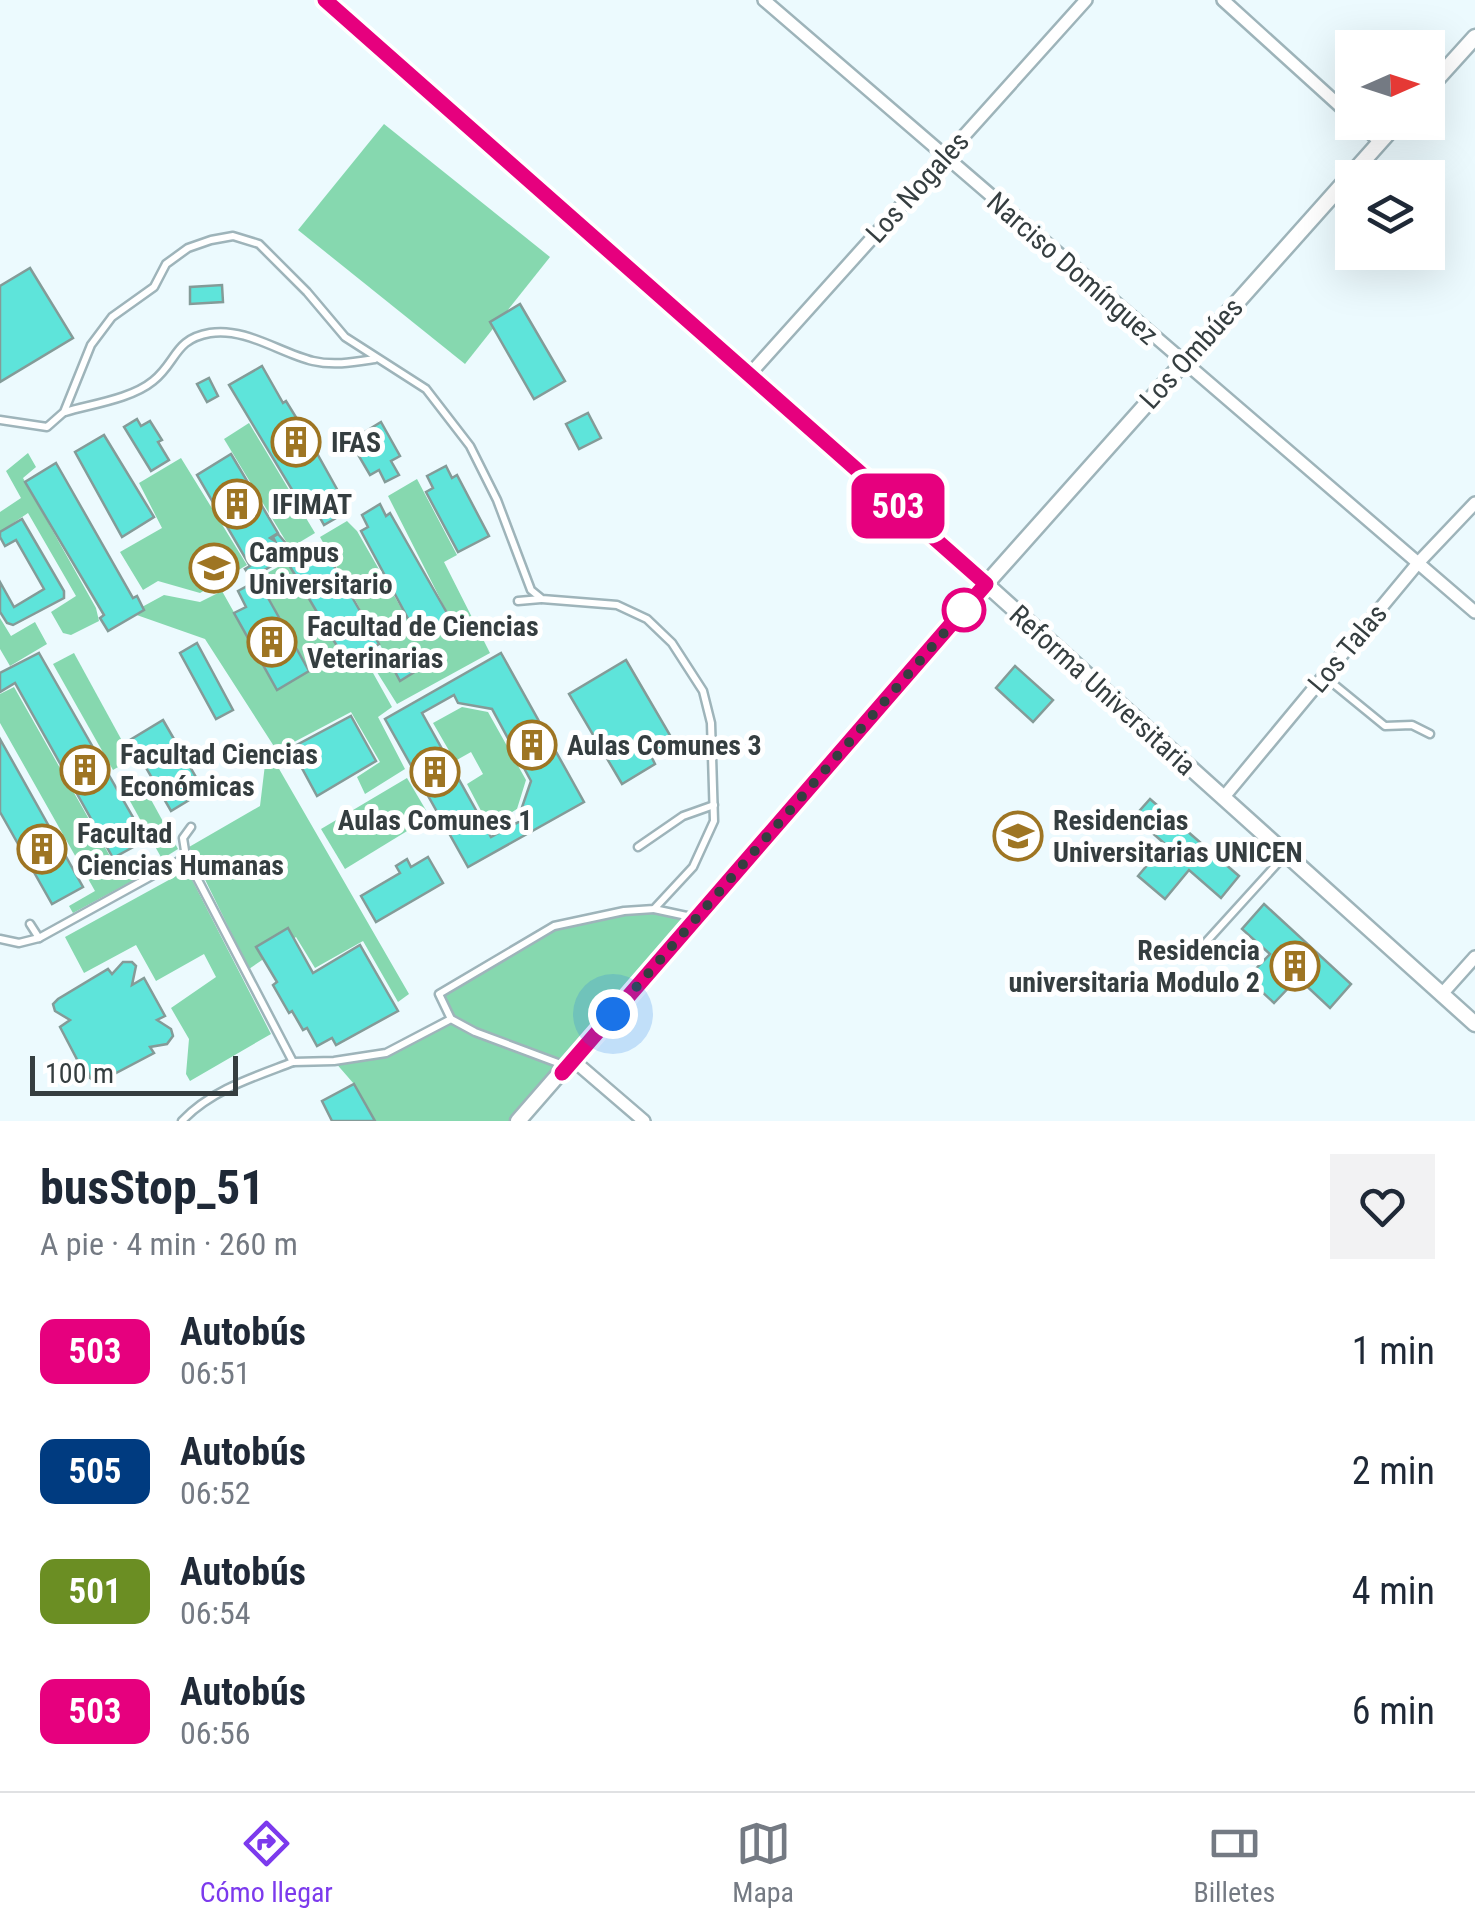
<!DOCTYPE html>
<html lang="es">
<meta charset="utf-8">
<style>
:root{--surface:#fff;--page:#f2f2f3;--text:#1f2937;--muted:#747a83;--line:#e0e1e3;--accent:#7c3aed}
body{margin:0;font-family:"Roboto Condensed",sans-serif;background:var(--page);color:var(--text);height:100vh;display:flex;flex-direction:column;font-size:38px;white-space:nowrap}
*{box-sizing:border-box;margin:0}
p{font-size:32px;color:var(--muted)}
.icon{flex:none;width:55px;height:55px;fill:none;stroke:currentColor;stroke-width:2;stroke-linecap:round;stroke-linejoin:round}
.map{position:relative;height:1121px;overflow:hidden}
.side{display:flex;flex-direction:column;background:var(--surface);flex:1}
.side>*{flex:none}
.badge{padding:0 20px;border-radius:15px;font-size:35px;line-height:65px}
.needle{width:65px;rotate:87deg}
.fabs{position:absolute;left:1335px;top:30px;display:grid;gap:20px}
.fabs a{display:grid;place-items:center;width:110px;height:110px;border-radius:0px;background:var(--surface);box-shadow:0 10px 40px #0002;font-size:50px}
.scale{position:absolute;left:30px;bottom:25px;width:208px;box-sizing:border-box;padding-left:10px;border:5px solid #353e40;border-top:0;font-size:28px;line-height:35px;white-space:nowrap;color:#353e40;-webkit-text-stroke:8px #fff;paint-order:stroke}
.you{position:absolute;width:50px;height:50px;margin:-25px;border:8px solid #fff;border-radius:50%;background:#1a73e8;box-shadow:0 0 0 15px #1a73e833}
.map>.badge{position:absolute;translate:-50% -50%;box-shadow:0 0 0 5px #fff}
.round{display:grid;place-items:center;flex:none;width:105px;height:105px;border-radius:0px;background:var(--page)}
.summary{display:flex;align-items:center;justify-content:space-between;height:170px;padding:0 40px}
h1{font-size:48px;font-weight:700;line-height:75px}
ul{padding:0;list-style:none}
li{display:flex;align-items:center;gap:30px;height:120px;padding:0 40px}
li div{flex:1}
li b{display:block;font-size:38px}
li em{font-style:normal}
li .badge{min-width:110px;font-weight:700;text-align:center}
.tab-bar{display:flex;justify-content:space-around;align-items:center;height:140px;border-top:2px solid var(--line);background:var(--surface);font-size:28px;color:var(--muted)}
.tab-bar a{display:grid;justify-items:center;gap:5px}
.tab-bar .selected{color:var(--accent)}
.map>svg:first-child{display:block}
.grass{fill:#86d8af}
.building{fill:#5ee4da;stroke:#849b98;stroke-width:2.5;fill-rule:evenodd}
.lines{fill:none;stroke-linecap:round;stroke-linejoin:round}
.service-casing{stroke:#9eb4ba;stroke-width:11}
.minor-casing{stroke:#9eb4ba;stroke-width:16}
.tertiary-casing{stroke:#9eb4ba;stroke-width:19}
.service{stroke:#fff;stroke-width:6}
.minor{stroke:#fff;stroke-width:11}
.tertiary{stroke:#fff;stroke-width:14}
.line-casing{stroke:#fff;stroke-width:22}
.line{stroke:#e6007e;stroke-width:15}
.walk{stroke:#353e40;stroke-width:10;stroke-dasharray:0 18}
.stop-dot{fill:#fff;stroke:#e6007e;stroke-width:5}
.labels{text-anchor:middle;stroke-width:10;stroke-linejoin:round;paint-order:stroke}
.street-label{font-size:28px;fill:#353e40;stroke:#fff}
.poi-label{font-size:28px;font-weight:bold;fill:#353e40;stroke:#fff;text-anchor:start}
</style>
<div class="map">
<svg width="1475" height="1121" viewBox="0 0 1475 1121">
<rect width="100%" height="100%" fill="#ecfafe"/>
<!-- grass -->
<g class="grass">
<polygon points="384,124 550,257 465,364 298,230"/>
<polygon points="249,423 315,533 290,548 224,439"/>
<polygon points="28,453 36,467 23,478 96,608 99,621 71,635 63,633 51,612 76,596 28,513 0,532 0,512 21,498 6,471"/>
<polygon points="181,458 247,565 200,593 158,581 143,590 120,552 162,528 139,483"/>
<polygon points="417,479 457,555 444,562 490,653 397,704 370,661 384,652 320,537 347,521 357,531 419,639 451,620 388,496"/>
<polygon points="287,562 346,663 368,664 392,707 378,717 405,769 365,794 357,777 380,762 351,712 277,751 205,639 131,613 164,595 200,602 222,591 277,689 309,671 258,578"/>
<polygon points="0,618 11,636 35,622 47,644 10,666 0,649"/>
<polygon points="74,653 132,759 113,770 53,664"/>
<polygon points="14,687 115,865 131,865 149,872 73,913 69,906 95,891 0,723 0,694"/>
<polygon points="462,707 488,712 526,780 517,809 489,826 467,784 483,774 471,752 455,761 433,723"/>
<polygon points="267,748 409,994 398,1002 363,941 315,968 296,937 249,969 189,847 260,806"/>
<polygon points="137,774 178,849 162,859 120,783"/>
<polygon points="407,778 430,817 345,869 321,829"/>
<polygon points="187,870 271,1034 190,1081 186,1074 189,1039 171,1008 216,977 204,954 156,981 136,945 84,973 65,937"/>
<polygon points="654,909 697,919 518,1121 375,1121 354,1084 334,1061 386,1053 451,1019 439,994 554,926"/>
</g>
<!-- building -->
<g class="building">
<polygon points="30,268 73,338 0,382 0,286"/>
<polygon points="222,285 223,302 190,304 190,287"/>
<polygon points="520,304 565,381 534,399 490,322"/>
<polygon points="262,366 283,403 286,401 305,432 338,491 325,499 336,518 324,525 312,503 303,508 229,385"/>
<polygon points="209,378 218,396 207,402 197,384"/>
<polygon points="588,413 601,438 579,449 566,424"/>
<polygon points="137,419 141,426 150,421 162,440 158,442 169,460 151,471 124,427"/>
<polygon points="381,422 400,456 391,461 399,475 385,482 379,470 370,475 350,441"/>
<polygon points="104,435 154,517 122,537 75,452"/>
<polygon points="231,454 278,533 270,538 275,541 273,537 278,534 296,555 310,547 317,558 326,552 379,644 347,663 285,558 251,578 245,569 250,566 197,475"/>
<polygon points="56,463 133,598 137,596 144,610 108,631 100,618 104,615 25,482"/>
<polygon points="446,466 452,478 457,475 489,536 458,552 426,492 433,488 427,476"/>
<polygon points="380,504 386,516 390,513 451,620 419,639 361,531 368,527 362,515"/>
<polygon points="22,519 64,591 64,598 13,625 7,623 0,612 0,582 14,607 44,589 16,540 5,546 0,537 0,532"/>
<polygon points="258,580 309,671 277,690 234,613 246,607 238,591"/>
<polygon points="197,643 233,710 216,719 180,653"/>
<polygon points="39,653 146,840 113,858 15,683 0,692 0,673"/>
<path d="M501,653L584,802L468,867L385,719ZM454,695L458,703L492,709L531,781L520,813L524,819L491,837L422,713Z"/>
<polygon points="408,657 416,671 400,681 392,666"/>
<polygon points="626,660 674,742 651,756 655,764 622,784 569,694"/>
<polygon points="1015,666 1053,700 1033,722 996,688"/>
<polygon points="351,716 376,761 317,796 291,748"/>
<polygon points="163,720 204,791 171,811 130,740"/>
<polygon points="0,739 83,887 52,904 0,812"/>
<polygon points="1150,799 1239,876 1221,898 1189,870 1165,899 1138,876 1165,844 1134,817"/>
<polygon points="428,857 443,883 376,922 361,896 400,873 396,866 407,859 411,867"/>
<polygon points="1264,904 1351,984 1330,1008 1298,978 1274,1003 1247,978 1270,954 1242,929"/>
<polygon points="288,928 313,973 360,945 398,1011 336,1045 332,1038 317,1046 307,1028 303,1030 292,1011 289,1013 273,985 277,982 256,947"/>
<polygon points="123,962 132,962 136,966 132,985 144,978 165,1016 157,1020 171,1029 173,1036 167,1044 150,1047 154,1053 97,1083 90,1078 86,1064 81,1067 60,1027 70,1020 55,1011 53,1004 58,999 108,969 112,974"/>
<polygon points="354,1084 375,1121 332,1121 322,1101"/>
</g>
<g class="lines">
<!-- service casing -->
<g class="service-casing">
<g id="service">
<path d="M65,412C92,404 131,399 153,381C177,362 174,339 210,333C245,327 280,353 313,361C334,366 355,362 375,359"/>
<polyline points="0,420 47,427 64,412 91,345 112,317 154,287 166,264 188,248 211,240 233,236 259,244 307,292 345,337 426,389 470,446 497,500 531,590 542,599 617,605 647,619 672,643 703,691 711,723 714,821 693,867 654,909 624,911 554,926 439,994 451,1019"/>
<polyline points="518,601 541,599"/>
<polyline points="1325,677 1385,726 1412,725 1430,734"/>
<polyline points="191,827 183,838 186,857 293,1062 334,1061 386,1053 451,1019 475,1032 566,1066"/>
<polyline points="638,847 683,816 714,805"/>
<polyline points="654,909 696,918"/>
<polyline points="30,924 39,938"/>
<polyline points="0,939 19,943 39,938 186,857"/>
<polyline points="1207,941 1286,854"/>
<path d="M182,1121C211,1090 254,1077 293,1062"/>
</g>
</g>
<!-- minor casing -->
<g class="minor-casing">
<g id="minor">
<polyline points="764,0 1475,612"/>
<polyline points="1223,0 1352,117"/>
<polyline points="1359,122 1380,142"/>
<polyline points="749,375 1086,0"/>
<polyline points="1223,798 1418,563 1475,503"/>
<polyline points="1441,995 1475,957"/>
<polyline points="573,1060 644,1121"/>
</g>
</g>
<!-- tertiary casing -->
<g class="tertiary-casing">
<g id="tertiary">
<polyline points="325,0 986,584 1475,1024"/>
<polyline points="1428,89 1475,37"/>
<polyline points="518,1121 986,584 1398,122"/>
</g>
</g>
<!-- service -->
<use href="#service" class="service"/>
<!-- minor -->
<use href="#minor" class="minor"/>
<!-- tertiary -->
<use href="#tertiary" class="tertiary"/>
</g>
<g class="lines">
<!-- line casing -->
<g class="line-casing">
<polyline id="line" points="325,0 986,584 562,1073"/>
</g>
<!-- line -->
<use href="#line" class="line"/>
<!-- walk -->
<polyline class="walk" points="613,1014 964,610"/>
</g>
<!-- icons -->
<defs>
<g id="building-ring" transform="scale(2.5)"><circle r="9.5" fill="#fff" stroke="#9e7523" stroke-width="1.5"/><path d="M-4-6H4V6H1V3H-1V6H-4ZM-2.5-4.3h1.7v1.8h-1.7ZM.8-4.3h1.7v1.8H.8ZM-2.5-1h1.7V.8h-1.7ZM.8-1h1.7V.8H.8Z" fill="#9e7523"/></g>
<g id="school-ring" transform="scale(2.5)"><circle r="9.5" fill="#fff" stroke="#9e7523" stroke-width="1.5"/><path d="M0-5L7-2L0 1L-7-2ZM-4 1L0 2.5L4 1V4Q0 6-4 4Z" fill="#9e7523"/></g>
<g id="university-ring" transform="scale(2.5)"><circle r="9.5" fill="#fff" stroke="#9e7523" stroke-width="1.5"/><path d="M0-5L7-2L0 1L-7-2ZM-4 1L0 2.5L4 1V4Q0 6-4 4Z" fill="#9e7523"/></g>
</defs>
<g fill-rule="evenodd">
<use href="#building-ring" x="296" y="442"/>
<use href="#building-ring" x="237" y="504"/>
<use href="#school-ring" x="214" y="568"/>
<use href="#building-ring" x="272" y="642"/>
<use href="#building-ring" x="532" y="745"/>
<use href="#building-ring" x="85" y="770"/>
<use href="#building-ring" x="435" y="772"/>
<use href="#university-ring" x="1018" y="836"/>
<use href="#building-ring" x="42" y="849"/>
<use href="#building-ring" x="1295" y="966"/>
</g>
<!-- markers -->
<circle class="stop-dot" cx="964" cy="610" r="20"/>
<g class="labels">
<!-- street labels -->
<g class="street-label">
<text transform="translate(917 187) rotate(-48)" y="10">Los Nogales</text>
<text transform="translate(1073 268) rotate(41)" y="10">Narciso Domínguez</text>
<text transform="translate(1191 353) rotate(-48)" y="10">Los Ombúes</text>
<text transform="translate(1347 648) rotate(-50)" y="10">Los Talas</text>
<text transform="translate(1103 690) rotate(42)" y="10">Reforma Universitaria</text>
</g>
<!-- poi labels -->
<g class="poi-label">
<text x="331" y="452">IFAS</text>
<text x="272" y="514">IFIMAT</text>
<text x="249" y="562">Campus<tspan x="249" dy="32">Universitario</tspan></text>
<text x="307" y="636">Facultad de Ciencias<tspan x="307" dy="32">Veterinarias</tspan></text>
<text x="567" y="755">Aulas Comunes 3</text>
<text x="120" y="764">Facultad Ciencias<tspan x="120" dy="32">Económicas</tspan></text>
<text x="435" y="830" text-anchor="middle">Aulas Comunes 1</text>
<text x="1053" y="830">Residencias<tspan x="1053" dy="32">Universitarias UNICEN</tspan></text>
<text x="77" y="843">Facultad<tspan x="77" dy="32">Ciencias Humanas</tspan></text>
<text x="1260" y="960" text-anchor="end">Residencia<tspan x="1260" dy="32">universitaria Modulo 2</tspan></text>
</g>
</g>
</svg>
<div class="fabs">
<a><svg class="needle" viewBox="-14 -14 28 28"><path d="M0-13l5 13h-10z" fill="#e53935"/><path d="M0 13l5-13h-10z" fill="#747a83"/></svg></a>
<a><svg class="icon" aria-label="layers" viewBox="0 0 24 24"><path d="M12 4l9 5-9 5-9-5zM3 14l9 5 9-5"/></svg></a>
</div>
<div class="scale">100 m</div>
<div class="you" style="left:613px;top:1014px"></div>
<b class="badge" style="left:898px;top:506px;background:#e6007e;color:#fff">503</b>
</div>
<section class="side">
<div class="summary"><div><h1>busStop_51</h1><p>A pie · 4 min · 260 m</p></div><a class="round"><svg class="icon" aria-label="heart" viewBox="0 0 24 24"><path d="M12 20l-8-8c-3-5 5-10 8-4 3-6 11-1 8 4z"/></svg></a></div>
<ul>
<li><span class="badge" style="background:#e6007e;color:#fff">503</span><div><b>Autobús</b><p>06:51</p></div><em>1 min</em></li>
<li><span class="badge" style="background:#003b80;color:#fff">505</span><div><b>Autobús</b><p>06:52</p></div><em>2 min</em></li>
<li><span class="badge" style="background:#6b8e23;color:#fff">501</span><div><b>Autobús</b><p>06:54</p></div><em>4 min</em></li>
<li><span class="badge" style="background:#e6007e;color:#fff">503</span><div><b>Autobús</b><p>06:56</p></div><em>6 min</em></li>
</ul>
</section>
<nav class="tab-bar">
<a class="selected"><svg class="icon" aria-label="directions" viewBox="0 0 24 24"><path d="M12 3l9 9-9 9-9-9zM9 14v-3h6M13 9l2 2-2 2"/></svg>Cómo llegar</a>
<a><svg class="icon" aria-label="map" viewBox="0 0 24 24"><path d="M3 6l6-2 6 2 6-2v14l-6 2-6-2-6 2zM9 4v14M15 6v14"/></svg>Mapa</a>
<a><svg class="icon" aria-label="tickets" viewBox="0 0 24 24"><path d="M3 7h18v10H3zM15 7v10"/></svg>Billetes</a>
</nav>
